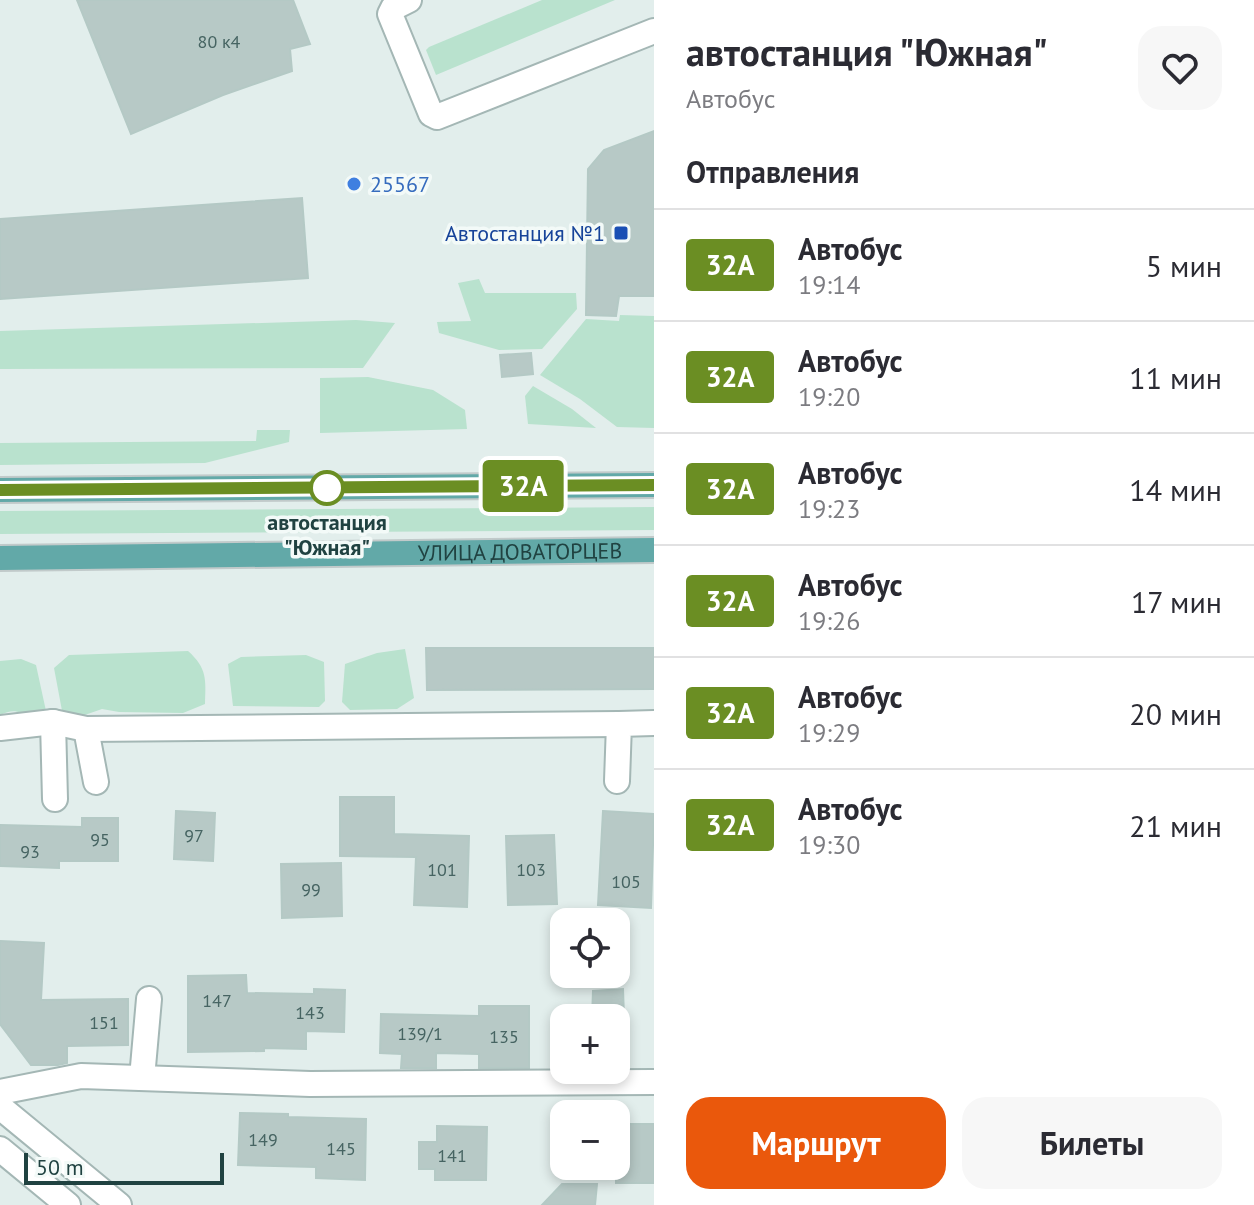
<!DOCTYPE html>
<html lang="ru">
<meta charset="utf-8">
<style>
:root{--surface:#fff;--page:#f7f7f7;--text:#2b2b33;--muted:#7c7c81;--line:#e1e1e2;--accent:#ea580c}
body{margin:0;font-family:"PT Sans",sans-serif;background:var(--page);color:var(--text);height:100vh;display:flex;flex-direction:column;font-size:30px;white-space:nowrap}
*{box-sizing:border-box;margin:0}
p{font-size:26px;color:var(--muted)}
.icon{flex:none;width:44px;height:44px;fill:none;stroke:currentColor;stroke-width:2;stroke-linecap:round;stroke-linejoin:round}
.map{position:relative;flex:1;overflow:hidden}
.details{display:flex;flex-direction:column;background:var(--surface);width:600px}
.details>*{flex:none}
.badge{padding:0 16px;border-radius:6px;font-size:28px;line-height:52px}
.tools{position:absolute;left:550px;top:908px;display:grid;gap:16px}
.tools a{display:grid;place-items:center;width:80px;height:80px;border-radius:16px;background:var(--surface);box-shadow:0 4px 12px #0003;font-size:40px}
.scale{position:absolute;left:24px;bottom:20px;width:200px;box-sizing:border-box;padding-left:8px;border:4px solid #204241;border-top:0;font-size:22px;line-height:28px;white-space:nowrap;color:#204241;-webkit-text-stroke:6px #f3faf8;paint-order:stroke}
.map>.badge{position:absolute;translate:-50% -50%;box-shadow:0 0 0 4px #fff}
h2{padding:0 32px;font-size:30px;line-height:72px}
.round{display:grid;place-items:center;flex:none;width:84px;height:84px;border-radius:24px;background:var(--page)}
.head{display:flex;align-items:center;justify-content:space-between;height:136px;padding:0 32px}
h1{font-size:38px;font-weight:700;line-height:60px}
.cta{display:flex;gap:16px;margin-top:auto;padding:16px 32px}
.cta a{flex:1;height:92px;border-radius:24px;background:var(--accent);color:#fff;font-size:32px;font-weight:700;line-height:92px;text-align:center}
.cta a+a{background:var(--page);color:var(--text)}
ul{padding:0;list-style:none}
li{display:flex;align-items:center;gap:24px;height:112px;padding:0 32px;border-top:2px solid var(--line)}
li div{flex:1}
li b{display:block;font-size:30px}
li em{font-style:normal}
li .badge{min-width:88px;font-weight:700;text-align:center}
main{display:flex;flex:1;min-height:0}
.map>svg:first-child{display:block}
.green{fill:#b9e2ce}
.building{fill:#b7c9c6;stroke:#b4c9c5;stroke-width:2}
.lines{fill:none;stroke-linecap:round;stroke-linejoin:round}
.minor-casing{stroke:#a4b7b5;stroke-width:28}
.major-casing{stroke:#c1caca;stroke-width:28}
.minor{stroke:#fff;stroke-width:24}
.major{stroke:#62a9a8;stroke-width:24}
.line-casing{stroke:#fff;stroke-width:18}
.line{stroke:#6b8e23;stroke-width:12}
.shop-dot{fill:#3f7fe0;stroke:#f3faf8;stroke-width:3}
.transit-dot{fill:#1a4fb4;stroke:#f3faf8;stroke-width:3}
.stop-dot{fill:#fff;stroke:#6b8e23;stroke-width:4}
.labels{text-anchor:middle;stroke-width:7;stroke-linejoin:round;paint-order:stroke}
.number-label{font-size:18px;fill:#466462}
.shop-label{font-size:22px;fill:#366cbe;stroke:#f3faf8;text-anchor:start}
.transit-label{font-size:22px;fill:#164399;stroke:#f3faf8;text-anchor:end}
.stop-label{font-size:22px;font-weight:bold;fill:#204241;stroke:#f3faf8}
.street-label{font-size:22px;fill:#204241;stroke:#f3faf8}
</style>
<main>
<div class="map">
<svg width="654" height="1205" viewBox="0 0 654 1205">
<rect width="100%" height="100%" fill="#e2eeec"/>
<!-- green -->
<g class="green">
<polygon points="542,0 615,0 436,75 426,50 429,47"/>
<polygon points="479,279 485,293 576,293 577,309 542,349 499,350 439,333 437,322 471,321 458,283"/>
<polygon points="620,315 654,316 654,428 617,427 580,399 540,375 586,319 619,321"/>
<polygon points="356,320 395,323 363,368 0,369 0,331"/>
<polygon points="368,377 433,390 465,410 467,429 320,433 320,378"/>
<polygon points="533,386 572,409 596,428 528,424 525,396"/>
<polygon points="257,430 290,430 289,442 205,463 0,465 0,443 256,441"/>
<polygon points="654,507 654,530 0,534 0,511"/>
<polygon points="405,649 414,698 397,709 350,710 342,702 345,664 377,653"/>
<path d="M188,651C207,668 206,679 205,704L183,713L119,712L102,709L79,717L63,716L54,668L69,655Z"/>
<polygon points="306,655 324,662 325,701 319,707 233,706 228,664 241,657"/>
<path d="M21,659L36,665L46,711L28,718C18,709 11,710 0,715V661Z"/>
</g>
<!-- building -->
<g class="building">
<polygon points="77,0 293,0 310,44 290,49 292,71 223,95 131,134"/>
<polygon points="654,131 654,296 619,296 616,316 586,315 588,169 604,150"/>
<polygon points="302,198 308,278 0,299 0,219"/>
<polygon points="531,353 533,374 502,377 500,355"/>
<polygon points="426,648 654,648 654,689 427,690"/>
<polygon points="340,797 394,797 394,834 469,836 467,907 414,905 416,857 340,856"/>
<polygon points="176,811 215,813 213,861 174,859"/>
<polygon points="603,811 654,814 651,908 598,905"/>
<polygon points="82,818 118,818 118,861 59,861 59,868 0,866 0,825 82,827"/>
<polygon points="554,835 557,904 508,905 506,836"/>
<polygon points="341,863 342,916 282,918 281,864"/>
<polygon points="0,941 44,943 41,1000 128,999 128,1045 67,1046 67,1063 58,1065 31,1065 0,1024"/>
<polygon points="246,975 247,993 314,994 314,989 345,990 344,1032 306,1031 306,1049 264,1048 264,1051 188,1052 188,976"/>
<polygon points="623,989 624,1018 592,1018 593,991"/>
<polygon points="479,1006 529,1006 529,1068 479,1068 479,1054 436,1053 436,1068 401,1068 402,1054 380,1053 381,1014 479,1016"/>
<polygon points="240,1113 288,1114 288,1117 366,1119 365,1180 316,1178 316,1167 238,1165"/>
<polygon points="619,1124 654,1124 654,1183 616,1183 616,1146 619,1146"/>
<polygon points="437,1126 487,1127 486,1180 435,1180 435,1169 419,1169 419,1142 437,1142"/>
<polygon points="562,1184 597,1184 595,1205 542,1205"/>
</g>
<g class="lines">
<!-- minor casing -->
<g class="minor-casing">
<g id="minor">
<polyline points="409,0 393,8 390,14 431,114 437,117 654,31"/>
<polyline points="53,722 55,799"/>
<polyline points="0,728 53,722 86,729 96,782"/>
<polyline points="86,729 619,724"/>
<polyline points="617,781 619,724 654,723"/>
<polyline points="142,1078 149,999"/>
<polyline points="0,1092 81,1076 310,1084 654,1082"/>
<polyline points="0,1107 119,1205"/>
<polyline points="0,1149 68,1205"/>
</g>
</g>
<!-- major casing -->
<g class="major-casing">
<g id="major">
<polyline points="0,490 654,485"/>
<path id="s1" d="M0,558L654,550"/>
</g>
</g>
<!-- minor -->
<use href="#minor" class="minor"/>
<!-- major -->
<use href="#major" class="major"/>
</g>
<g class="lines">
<!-- line casing -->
<g class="line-casing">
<polyline id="line" points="0,490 654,485"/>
</g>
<!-- line -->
<use href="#line" class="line"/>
</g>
<!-- markers -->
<circle class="shop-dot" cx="354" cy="184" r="8"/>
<rect class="transit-dot" x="613" y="225" width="16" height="16" rx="4"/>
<circle class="stop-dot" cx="327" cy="488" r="16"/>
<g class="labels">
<!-- number labels -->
<g class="number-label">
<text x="219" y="48">80 к4</text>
<text x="194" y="842">97</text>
<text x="100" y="846">95</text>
<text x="30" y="858">93</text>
<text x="442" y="876">101</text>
<text x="531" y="876">103</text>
<text x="626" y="888">105</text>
<text x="311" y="896">99</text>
<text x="217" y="1007">147</text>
<text x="310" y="1019">143</text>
<text x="104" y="1029">151</text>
<text x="420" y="1040">139/1</text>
<text x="504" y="1043">135</text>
<text x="263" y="1146">149</text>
<text x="341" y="1155">145</text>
<text x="452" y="1162">141</text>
</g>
<!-- shop labels -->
<g class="shop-label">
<text x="370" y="192">25567</text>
</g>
<!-- transit labels -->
<g class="transit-label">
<text x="605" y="241">Автостанция №1</text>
</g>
<!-- stop labels -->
<g class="stop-label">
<text x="327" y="530">автостанция<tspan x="327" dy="25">"Южная"</tspan></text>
</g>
<!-- street labels -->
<g class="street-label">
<text dy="8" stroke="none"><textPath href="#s1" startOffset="520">УЛИЦА ДОВАТОРЦЕВ</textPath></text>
</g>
</g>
</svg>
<div class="tools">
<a><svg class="icon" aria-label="locate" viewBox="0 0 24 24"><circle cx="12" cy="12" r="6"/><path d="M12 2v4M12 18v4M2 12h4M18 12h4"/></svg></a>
<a>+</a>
<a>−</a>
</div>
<div class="scale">50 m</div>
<b class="badge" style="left:523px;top:486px;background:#6b8e23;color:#fff">32A</b>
</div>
<section class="details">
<div class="head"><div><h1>автостанция &quot;Южная&quot;</h1><p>Автобус</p></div><a class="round"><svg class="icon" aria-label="heart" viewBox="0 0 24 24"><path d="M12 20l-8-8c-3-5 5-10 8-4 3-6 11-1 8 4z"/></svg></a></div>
<h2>Отправления</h2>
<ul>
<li><span class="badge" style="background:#6b8e23;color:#fff">32A</span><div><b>Автобус</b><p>19:14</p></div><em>5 мин</em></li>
<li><span class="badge" style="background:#6b8e23;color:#fff">32A</span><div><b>Автобус</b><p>19:20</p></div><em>11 мин</em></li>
<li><span class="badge" style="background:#6b8e23;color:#fff">32A</span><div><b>Автобус</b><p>19:23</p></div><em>14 мин</em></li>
<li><span class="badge" style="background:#6b8e23;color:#fff">32A</span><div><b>Автобус</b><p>19:26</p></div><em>17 мин</em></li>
<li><span class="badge" style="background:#6b8e23;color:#fff">32A</span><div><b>Автобус</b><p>19:29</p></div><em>20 мин</em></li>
<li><span class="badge" style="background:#6b8e23;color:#fff">32A</span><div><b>Автобус</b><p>19:30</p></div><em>21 мин</em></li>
</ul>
<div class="cta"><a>Маршрут</a><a>Билеты</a></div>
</section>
</main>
